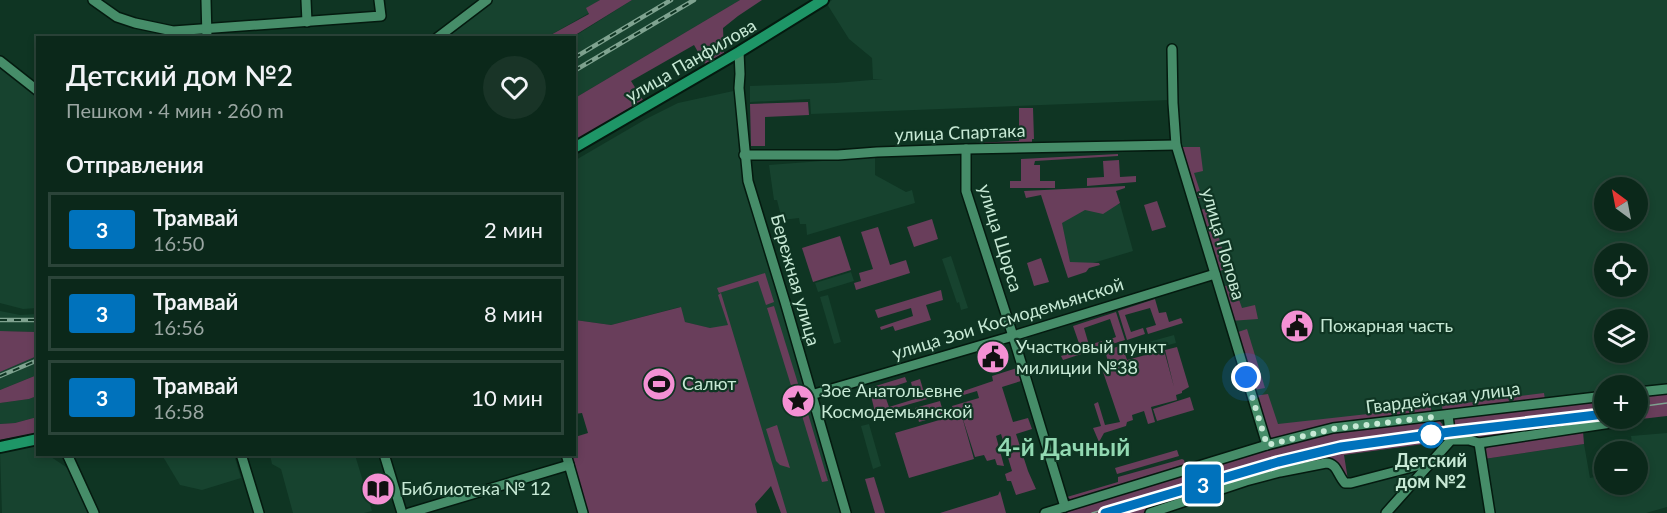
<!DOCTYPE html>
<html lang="ru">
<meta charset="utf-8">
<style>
:root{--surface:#0b281a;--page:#193427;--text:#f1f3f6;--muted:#9aa6a2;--line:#2b4439}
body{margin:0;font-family:Lato,sans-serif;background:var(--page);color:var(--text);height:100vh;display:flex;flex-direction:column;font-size:22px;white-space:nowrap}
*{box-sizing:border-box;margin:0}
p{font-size:20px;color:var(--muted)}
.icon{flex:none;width:33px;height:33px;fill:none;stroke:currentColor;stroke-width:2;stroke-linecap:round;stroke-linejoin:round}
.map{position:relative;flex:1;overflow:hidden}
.panel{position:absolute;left:36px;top:36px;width:540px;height:420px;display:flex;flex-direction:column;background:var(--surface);border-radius:0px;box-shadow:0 3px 9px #0003,0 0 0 2px var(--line)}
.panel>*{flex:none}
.badge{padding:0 12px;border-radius:4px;font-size:21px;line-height:39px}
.needle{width:39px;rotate:328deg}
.controls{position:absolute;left:1594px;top:177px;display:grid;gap:12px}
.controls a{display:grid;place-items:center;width:54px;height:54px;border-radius:50%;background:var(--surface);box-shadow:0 3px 9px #0003,0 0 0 2px var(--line);font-size:30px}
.you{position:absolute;width:30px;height:30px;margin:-15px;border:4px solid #fff;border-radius:50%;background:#1a73e8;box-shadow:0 0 0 9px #1a73e833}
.map>.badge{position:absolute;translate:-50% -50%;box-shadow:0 0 0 3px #fff}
h2{padding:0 30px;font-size:22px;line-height:54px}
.round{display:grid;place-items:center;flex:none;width:63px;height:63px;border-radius:32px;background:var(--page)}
.summary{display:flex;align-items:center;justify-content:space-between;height:102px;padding:0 30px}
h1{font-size:28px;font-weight:600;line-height:45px}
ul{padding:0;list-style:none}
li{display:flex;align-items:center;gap:18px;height:75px;margin:0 12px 9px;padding:0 18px;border:3px solid var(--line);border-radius:0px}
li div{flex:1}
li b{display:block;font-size:22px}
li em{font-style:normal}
li .badge{min-width:66px;font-weight:700;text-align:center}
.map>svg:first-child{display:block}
.built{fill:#17432f;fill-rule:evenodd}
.green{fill:#693e5b}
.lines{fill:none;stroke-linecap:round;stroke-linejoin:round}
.minor-casing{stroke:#041a0f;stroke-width:12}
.major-casing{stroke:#041a0f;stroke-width:14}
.minor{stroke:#468d69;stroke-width:9}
.major{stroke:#1e9667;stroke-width:10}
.tram{stroke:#7fa390;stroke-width:1.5}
.rail-casing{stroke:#7fa390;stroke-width:4.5}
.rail{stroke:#0f3523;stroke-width:2;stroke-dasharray:7;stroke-linecap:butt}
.line-casing{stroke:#fff;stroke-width:14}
.line{stroke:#0072bc;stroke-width:9}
.walk{stroke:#c7e9d5;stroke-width:6;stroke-dasharray:0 10.8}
.stop-dot{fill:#fff;stroke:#0072bc;stroke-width:3}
.labels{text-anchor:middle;stroke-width:4.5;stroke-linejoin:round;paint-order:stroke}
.street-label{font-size:18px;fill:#c7e9d5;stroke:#0f3523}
.poi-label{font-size:18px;fill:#c7e9d5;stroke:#0f3523;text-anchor:start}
.stop-label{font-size:18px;font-weight:bold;fill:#c7e9d5;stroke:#0f3523}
.district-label{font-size:24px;font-weight:bold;fill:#92d9b2;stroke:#0f3523}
</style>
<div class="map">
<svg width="1667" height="513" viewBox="0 0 1667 513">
<rect width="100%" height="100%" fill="#0f3523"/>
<!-- built -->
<g class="built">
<polygon points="492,0 600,0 587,8 589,13 547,37 443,38"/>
<polygon points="632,0 740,0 575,98 574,38 572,38"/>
<path d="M832,0H1667V386L1638,389V386H1605V392L1333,425L1269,436L1179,147L1170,100L811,114L810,99L750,102V86L836,83L883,79H873L872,58L849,39L827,4ZM1605,188H1638V220H1605ZM1605,254H1638V286H1605ZM1605,320H1638V352H1605Z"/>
<polygon points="0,66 37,95 37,308 23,309 0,303"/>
<polygon points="738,90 741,151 844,513 781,513 772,483 709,328 685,322 680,307 611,325 575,320 574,161 646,119 678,103"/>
<polygon points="875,157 875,175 906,192 912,190 915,203 807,235 806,224 800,224 799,218 782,220 777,200 774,200 769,165"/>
<polygon points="1052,204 1101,207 1120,204 1133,251 1070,270"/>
<polygon points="951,256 968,308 961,310 959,302 957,303 942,259"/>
<polygon points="851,272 854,281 818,292 815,283"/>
<polygon points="828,295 841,342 834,344 820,297"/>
<polygon points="0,311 20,315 37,314 37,332 0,331"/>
<polygon points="1174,335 1176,343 1129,355 1127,348"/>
<polygon points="37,356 37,375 0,390 0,372"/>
<polygon points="37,396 37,417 15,423 0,424 0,403 29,399"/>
<polygon points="869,424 881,466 873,469 861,426"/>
<polygon points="1667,433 1667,507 1646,513 1493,513 1484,459 1584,444 1590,478 1605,475 1605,484 1638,484 1638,452 1633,451 1631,436"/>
<polygon points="37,444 38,454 48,455 72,471 90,513 2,513 0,451"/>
<polygon points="162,455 234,455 241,478 202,490 180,485"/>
<polygon points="270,455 355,455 372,511 364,513 293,513 281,469 272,464"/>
<polygon points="1329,465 1339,481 1417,468 1418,472 1382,513 1169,513 1169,511 1246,485"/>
</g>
<!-- green -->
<g class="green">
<polygon points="600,0 632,0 572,37 547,37 589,14 586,8"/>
<polygon points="740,0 762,0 738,16 723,28 724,53 705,64 694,45 631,81 643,100 575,141 575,98"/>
<polygon points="808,102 809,115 765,117 765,146 751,146 750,104"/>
<polygon points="1019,108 1033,108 1034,139 1032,139 1032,144 975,147 975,143 1019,141"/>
<polygon points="1179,147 1200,147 1203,171 1194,173 1202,197 1195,199"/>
<polygon points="1118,154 1118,156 1035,161 1034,165 1040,165 1040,181 1055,181 1055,188 1010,188 1010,181 1021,181 1021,159"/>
<polygon points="1119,160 1120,177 1136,176 1136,182 1087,186 1087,178 1104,177 1103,161"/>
<polygon points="1125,186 1125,188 1116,191 1120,203 1103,214 1085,210 1062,223 1070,262 1099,263 1100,265 1089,268 1086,272 1068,278 1041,195 1026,198 1024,191"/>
<polygon points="1157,201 1166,227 1152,231 1144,205"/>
<polygon points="1210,208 1228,268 1217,272 1199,210"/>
<polygon points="932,219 938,239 914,247 907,227"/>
<polygon points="878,227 890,265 906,260 910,273 856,290 854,283 861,281 859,273 873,269 861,232"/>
<polygon points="840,236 851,270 813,282 802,248"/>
<polygon points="1041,258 1049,282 1034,286 1027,263"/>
<polygon points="765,273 774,302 766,305 758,281 719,293 717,288"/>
<polygon points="1228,285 1231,296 1237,294 1242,308 1255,305 1258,319 1230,321 1220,288"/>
<polygon points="941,290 943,300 926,305 931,320 895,331 893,326 881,330 880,327 913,316 911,308 878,318 875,310"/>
<polygon points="721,293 787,513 781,513 771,486 755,504 757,513 586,513 569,455 574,454 575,437 588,433 582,413 575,414 575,320 611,325 681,307 685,322 710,328 728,325 718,295"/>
<polygon points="1155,299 1159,313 1166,312 1169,322 1181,318 1183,323 1148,334 1146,328 1156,325 1150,308 1125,315 1131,332 1143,328 1145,334 1127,340 1118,311"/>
<polygon points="774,306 800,390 793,392 767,308"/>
<polygon points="1116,312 1125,340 1106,346 1105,341 1116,337 1110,319 1084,328 1089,345 1102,341 1103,347 1063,360 1061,356 1081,349 1073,326"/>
<polygon points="1247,329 1265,388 1254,390 1235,333"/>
<polygon points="0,331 37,332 37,356 0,372"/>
<polygon points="1014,345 1036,419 1033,420 1021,381 1002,387 1013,422 1028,418 1032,429 1016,434 1028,471 1036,489 1016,495 1011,481 1007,481 1005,474 1012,471 1001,434 996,436 1004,466 997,465 995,459 987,461 984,455 975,457 961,413 974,459 909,478 895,433 953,416 952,406 979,398 977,391 950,399 949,396 993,381 992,376 1017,368 1011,346"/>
<polygon points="1122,345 1127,360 1164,350 1174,387 1165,350 1177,347 1189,387 1182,391 1182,393 1176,395 1177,400 1151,407 1155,422 1148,424 1144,411 1132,415 1133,420 1127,422 1126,426 1104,433 1099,442 1093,428 1101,426 1094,404 1098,402 1105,425 1120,422 1102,369 1109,366 1106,354 1108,350"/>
<polygon points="37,375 37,396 29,399 0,403 0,409 0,390"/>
<polygon points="905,377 907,382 883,390 889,407 915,399 911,382 920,379 925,396 951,389 952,392 861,418 861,416 875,412 869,388"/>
<polygon points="1667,392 1667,416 1641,419 1638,417 1638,395"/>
<polygon points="1544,393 1545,400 1443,413 1442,406"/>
<path d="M1268,394L1278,424L1431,407V414C1390,418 1347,419 1307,430C1295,433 1281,445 1269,436L1254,396Z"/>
<polygon points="1190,397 1194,410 1157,421 1153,409"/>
<polygon points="1605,400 1605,418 1622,419 1487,440 1475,436 1458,436 1453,425 1453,419 1456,418"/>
<polygon points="940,401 944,415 919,422 915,408"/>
<polygon points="806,407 828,481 822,482 800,409"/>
<polygon points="37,417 37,433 0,440 0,424 15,423"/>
<path d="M1437,419C1447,425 1446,439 1439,446L1436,447L1435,444L1431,443L1344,455L1348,480L1336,464L1241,481L1143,513H1055L1308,438L1373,426Z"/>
<polygon points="777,425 790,468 780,465 776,461 766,429"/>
<polygon points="1583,431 1584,444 1484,459 1485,450 1489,446"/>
<polygon points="1177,450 1179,456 1117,474 1115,468"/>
<polygon points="1182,459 1184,460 1186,467 1073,501 1067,497 1118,482 1118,477"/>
<polygon points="874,477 885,513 875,513 865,479"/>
<polygon points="1000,491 1006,513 940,513 998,495"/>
</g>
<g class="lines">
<!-- minor casing -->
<g class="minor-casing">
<g id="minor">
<polyline points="93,0 117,17 135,23 173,31 381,16 379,0"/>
<polyline points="206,0 207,38"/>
<polyline points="306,0 307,22"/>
<polyline points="437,38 487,0"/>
<polyline points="1172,49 1173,103 1176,145 1267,445"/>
<polyline points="739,52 740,74 739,88 748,181 785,302 846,513"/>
<polyline points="0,61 38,91"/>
<polyline points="966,149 966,191 1013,336 1065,507"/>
<polyline points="744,155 838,155 877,152 966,149 1176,145"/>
<polyline points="1638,392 1667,389"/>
<polyline points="811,395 1013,336 1215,274"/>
<polyline points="1448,415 1451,440"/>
<polyline points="1479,443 1631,420"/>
<polyline points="67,454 94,513"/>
<polyline points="241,454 259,513"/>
<polyline points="384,454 402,513"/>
<polyline points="566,454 583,513"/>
<polyline points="409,513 569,465"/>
<polyline points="1045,513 1267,445 1333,428 1605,396"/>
<path d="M1150,513L1246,481L1280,472L1326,463C1337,463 1338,476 1345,483H1351L1424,464L1429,465"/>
<polyline points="1386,513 1451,440 1469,440 1479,443 1490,513"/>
</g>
</g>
<!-- major casing -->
<g class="major-casing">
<g id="major">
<polyline points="574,148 739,52 823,0"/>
<polyline points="0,447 38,439"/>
</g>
</g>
<!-- minor -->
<use href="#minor" class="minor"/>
<!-- major -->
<use href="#major" class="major"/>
<!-- tram -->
<g class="tram">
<polyline points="1638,407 1667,403"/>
<polyline points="1092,513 1233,471 1340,444 1449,429 1605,411"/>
</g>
<!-- rail casing -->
<g class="rail-casing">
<g id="rail">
<polyline points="574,58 671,0"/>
<polyline points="574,71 694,0"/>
<polyline points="0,320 38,320"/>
<polyline points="0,376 38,360"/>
</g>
</g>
<!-- rail -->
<use href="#rail" class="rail"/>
</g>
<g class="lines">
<!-- line casing -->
<g class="line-casing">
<polyline id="line" points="1105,513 1278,462 1341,447 1450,432 1605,414"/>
</g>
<!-- line -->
<use href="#line" class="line"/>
<!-- walk -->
<polyline class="walk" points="1246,377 1267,445 1333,429 1433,417 1431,435"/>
</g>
<!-- icons -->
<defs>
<g id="civic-disc" transform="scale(1.725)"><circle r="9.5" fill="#f491d4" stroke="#0f3523"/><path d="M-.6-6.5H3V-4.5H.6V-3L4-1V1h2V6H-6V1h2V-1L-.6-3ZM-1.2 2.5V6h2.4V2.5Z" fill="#111"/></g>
<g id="stadium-disc" transform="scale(1.725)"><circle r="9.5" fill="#f491d4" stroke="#0f3523"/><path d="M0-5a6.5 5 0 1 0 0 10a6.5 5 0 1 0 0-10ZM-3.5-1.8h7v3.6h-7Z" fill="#111"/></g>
<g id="sight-disc" transform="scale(1.725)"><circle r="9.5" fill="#f491d4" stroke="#0f3523"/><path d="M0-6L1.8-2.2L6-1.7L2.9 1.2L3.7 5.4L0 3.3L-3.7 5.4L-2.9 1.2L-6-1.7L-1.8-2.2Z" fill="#111"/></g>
<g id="library-disc" transform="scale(1.725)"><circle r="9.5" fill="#f491d4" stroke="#0f3523"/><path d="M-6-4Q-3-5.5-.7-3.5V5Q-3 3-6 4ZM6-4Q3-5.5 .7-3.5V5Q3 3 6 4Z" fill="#111"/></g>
</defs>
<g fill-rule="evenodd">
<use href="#civic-disc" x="1297" y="326"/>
<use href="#civic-disc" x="993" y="357"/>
<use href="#stadium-disc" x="659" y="384"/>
<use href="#sight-disc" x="798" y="401"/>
<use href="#library-disc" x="378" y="489"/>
</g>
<!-- markers -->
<circle class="stop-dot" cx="1431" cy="435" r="12"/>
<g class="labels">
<!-- street labels -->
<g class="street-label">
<text transform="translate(691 61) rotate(-30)" y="6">улица Панфилова</text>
<text transform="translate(960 133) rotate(-2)" y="6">улица Спартака</text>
<text transform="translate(1000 238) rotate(73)" y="6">улица Щорса</text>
<text transform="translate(1223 244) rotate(74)" y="6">улица Попова</text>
<text transform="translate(795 280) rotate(74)" y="6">Бережная улица</text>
<text transform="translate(1008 319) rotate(-17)" y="6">улица Зои Космодемьянской</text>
<text transform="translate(1443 398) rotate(-7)" y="6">Гвардейская улица</text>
</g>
<!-- poi labels -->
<g class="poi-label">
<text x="1320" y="332">Пожарная часть</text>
<text x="1016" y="353">Участковый пункт<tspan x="1016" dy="21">милиции №38</tspan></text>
<text x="682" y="390">Салют</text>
<text x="821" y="397">Зое Анатольевне<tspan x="821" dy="21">Космодемьянской</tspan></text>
<text x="401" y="495">Библиотека № 12</text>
</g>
<!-- stop labels -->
<g class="stop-label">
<text x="1431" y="467">Детский<tspan x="1431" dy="21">дом №2</tspan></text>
</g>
<!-- district labels -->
<g class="district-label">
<text x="1064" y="456">4-й Дачный</text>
</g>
</g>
</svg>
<div class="controls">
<a><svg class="needle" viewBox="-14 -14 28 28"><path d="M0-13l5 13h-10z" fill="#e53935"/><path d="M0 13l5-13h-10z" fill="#9aa6a2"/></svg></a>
<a><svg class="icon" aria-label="locate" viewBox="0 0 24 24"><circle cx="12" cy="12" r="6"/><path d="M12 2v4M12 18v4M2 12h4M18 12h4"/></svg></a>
<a><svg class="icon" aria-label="layers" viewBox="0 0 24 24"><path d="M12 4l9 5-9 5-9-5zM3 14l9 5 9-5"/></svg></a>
<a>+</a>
<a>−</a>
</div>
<div class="you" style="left:1246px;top:377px"></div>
<b class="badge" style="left:1203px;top:484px;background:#0072bc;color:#fff">3</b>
<section class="panel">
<div class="summary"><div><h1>Детский дом №2</h1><p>Пешком · 4 мин · 260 m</p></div><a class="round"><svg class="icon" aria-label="heart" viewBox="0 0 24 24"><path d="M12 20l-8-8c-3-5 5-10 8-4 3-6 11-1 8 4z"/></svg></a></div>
<h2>Отправления</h2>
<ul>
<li><span class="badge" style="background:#0072bc;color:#fff">3</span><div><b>Трамвай</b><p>16:50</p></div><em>2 мин</em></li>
<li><span class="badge" style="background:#0072bc;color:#fff">3</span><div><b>Трамвай</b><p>16:56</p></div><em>8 мин</em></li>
<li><span class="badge" style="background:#0072bc;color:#fff">3</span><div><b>Трамвай</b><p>16:58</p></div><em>10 мин</em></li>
</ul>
</section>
</div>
